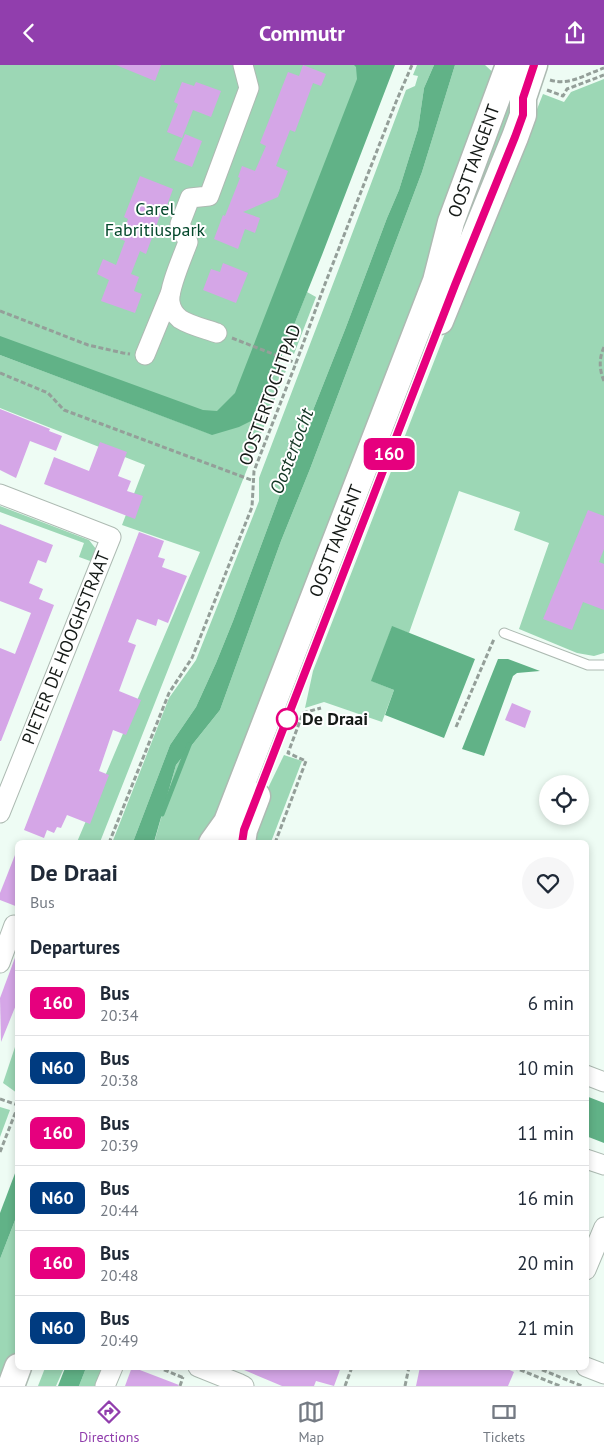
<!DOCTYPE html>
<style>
:root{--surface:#fff;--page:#f6f6f7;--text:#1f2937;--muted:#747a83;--line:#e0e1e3;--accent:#913ead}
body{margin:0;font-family:"PT Sans",sans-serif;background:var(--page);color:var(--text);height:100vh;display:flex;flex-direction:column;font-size:19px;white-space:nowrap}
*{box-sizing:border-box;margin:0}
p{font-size:16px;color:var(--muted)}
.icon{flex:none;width:28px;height:28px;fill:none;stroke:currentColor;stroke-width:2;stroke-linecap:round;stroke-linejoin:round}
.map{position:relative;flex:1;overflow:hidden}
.sheet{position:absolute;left:15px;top:775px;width:574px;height:530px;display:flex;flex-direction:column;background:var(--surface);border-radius:8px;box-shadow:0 2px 8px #0003}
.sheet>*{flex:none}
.badge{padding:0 10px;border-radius:8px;font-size:18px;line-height:32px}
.tools{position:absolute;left:539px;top:710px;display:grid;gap:10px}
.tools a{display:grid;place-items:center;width:50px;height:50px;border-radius:50%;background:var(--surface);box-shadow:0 2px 8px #0003;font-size:25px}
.map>.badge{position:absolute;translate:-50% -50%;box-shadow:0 0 0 2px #fff}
h2{padding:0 15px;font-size:19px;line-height:45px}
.round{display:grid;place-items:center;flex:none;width:52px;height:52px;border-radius:26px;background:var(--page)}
.summary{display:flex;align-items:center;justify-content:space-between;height:85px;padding:0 15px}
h1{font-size:24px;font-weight:800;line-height:38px}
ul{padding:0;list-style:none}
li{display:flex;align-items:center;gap:15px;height:65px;padding:0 15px;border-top:1px solid var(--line)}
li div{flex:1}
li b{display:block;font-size:19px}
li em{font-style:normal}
li .badge{min-width:55px;font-weight:700;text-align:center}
header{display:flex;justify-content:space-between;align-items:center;height:65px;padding:0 15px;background:var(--accent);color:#fff;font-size:22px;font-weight:800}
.menu{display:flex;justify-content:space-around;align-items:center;height:70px;border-top:1px solid var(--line);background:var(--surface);font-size:14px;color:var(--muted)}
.menu a{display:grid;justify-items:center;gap:2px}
.menu .on{color:var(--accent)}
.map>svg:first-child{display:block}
.green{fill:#9cd7b5}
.water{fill:#61b287}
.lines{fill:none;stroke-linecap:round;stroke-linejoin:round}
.stream{stroke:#61b287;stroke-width:5}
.building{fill:#d5a6e7}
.lane-casing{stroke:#adbab2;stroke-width:11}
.street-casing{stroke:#adbab2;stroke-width:21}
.secondary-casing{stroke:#adbab2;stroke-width:29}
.path{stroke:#949f99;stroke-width:3;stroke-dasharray:5 2.5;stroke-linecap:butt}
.lane{stroke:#fff;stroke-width:9}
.street{stroke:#fff;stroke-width:19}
.secondary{stroke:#fff;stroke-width:26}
.line-casing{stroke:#fff;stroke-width:11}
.line{stroke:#e6007e;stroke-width:8}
.stop-dot{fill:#fff;stroke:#e6007e;stroke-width:2.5}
.labels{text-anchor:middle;stroke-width:4;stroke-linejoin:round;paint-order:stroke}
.street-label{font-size:18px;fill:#151a17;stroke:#fff}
.park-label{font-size:18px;fill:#04482c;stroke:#fff}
.stop-label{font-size:18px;font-weight:bold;fill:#151a17;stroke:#fff;text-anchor:start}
.water-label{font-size:19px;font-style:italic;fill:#123624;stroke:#fff}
</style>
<header><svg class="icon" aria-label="back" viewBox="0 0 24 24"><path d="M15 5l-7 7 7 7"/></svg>Commutr<svg class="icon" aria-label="share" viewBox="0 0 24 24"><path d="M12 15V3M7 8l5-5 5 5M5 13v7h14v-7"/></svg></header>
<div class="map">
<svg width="604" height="1321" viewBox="0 0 604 1321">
<rect width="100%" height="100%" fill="#eefcf4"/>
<!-- green -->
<g class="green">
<polygon points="0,0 368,0 264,335 278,299 287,303 100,777 77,777 200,487 122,460 145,400 0,343 0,290 213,370 0,282"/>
<path d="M417,0H434L424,23L418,64L399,125L387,153L346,262L285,416L233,556L216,598L196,642L170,680L133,777L112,778L169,633L196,595L259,436V413C308,284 358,155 406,25L415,21L418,11L413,10Z"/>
<polygon points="455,0 485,0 499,13 236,718 199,777 154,778 176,700 220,645 281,476 310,404 422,107"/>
<polygon points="604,14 604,588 594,591 577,588 519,564 549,478 514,465 520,447 459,426 409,568 392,562 372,616 394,625 382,657 324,637 305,643 313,606 460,230 483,187 487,171 543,29 564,37 571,27"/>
<polygon points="519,22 480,142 463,136 498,47"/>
<polygon points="307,227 316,232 294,289 284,285"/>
<polygon points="0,441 89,475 96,484 93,497 79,492 84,478 0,447"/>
<polygon points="284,690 302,696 271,777 248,778 252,756"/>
<polygon points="17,976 17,1028 3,1018"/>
<polygon points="0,1042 10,1045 0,1072"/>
<polygon points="17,1150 17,1285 4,1321 0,1321 0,1194"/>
<polygon points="45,1303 64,1303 56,1321 38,1321"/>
<polygon points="86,1303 103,1303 96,1321 79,1321"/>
</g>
<!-- water -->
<g class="water">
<polygon points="354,0 395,0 322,190 264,335 253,355 239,362 212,370 0,290 0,271 203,345 217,346 235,328 357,14 356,2"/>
<polygon points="434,0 455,0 422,107 310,404 281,476 220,645 176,700 154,777 133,777 170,680 196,642 216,598 233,556 285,416 346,262 387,153 399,125 418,64 424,23"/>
<polygon points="392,561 475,594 444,673 385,650 394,625 371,616"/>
<polygon points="498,594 508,594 540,606 517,608 513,611 484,691 462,684"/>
<polygon points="586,1031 604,1038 604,1078 586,1071"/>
<polygon points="17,1103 17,1150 0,1194 0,1148"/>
<polygon points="65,1303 86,1303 79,1321 58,1321"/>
</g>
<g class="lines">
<!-- stream -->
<polyline class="stream" points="162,749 189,680"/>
</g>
<!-- building -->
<g class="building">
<polygon points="116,0 161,0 155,16"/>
<polygon points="303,0 326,9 321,21 313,18 295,67 290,65 276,101 288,106 278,132 243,147 260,153 255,168 245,164 238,184 214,174 223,150 225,151 240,113 238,112 242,101 255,106 266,81 260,78 288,7 299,11"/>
<polygon points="182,17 194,21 196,17 221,26 211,52 193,45 182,73 167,67 178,39 174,37"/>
<polygon points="185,69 202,76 192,102 174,95"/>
<polygon points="140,111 173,124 165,146 162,145 146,189 140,186 131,209 139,212 134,226 142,229 135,248 101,236 109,215 97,209 103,194 116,200 125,176 120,174 128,154 124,152"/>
<polygon points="223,198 248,208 236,238 203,225 211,204 220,207"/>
<polygon points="0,344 50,364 49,366 62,371 56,386 30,376 16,413 0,405"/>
<polygon points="100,377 127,387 118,411 131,416 127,426 143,431 135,454 44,419 54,392 89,406"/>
<polygon points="588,445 604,451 604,484 599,497 604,499 604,545 583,537 572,565 543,554"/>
<polygon points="0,459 53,480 46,498 38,495 29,518 43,524 39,534 54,540 1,676 0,676 0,583 15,589 31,548 0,536"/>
<polygon points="139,467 164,476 158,492 165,494 162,502 187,511 168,558 158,554 156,561 137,554 128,577 136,580 119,626 141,635 126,670 113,665 99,706 109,710 90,759 67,750 61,763 57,762 54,768 47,765 44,773 24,765"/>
<polygon points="512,638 531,646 525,663 505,655"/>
<polygon points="17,785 18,786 18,842 0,835 0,828"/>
<polygon points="16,890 18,935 1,977 0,933"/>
<polygon points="132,1302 179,1320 178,1321 125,1321"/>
<polygon points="237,1302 341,1302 334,1321 316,1316 314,1321 282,1321"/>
<polygon points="420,1302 503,1302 514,1307 508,1321 416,1321"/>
</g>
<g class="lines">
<!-- lane casing -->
<g class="lane-casing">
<polyline id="lane" points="504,568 588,600 604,600"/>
</g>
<!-- street casing -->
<g class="street-casing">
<g id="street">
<path d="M217,268C206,264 191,261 180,254C175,250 171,244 170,237C168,224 183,191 188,177L180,159L190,133L209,131L249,23L243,0"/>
<polyline points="145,290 170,229"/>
<polyline points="0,429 111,472 0,748"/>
<polyline points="0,898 14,860"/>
<polyline points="586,1010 604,1017"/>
<polyline points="586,1094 604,1100"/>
<polyline points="586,1205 604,1162"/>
<polyline points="198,1302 238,1318 244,1321"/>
<polyline points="586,1302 604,1309"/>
<polyline points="105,1321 113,1302"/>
</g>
</g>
<!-- secondary casing -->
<g class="secondary-casing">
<g id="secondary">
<polyline points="440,256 515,72 523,50 523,33 534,0"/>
<polyline points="212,778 227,757 436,216 451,157 509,0"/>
<polyline points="242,778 244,765 257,731"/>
<polyline points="11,1321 18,1302"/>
</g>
</g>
<!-- path -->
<g class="path">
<path d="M550,15C570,21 586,9 604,3"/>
<polyline points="547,25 563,31 567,24 604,10"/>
<polyline points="0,246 88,280 123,288 130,289"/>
<polyline points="232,273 296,298"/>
<path d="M604,282C599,293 599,304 604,316"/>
<polyline points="0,308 48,328 64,345 254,416"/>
<polyline points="456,662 494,574"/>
<polyline points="109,778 169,628 192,593 252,442 254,406 296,298 325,219 396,37 412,0"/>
<polyline points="275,778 306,696 288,688 303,648 321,643"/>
<polyline points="0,1034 18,1040"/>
<polyline points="0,1087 18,1041"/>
<polyline points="157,1302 184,1313"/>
<polyline points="513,1302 560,1321"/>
<polyline points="535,1302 582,1321"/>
<polyline points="180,1321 183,1312"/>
<polyline points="345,1321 352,1302"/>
<polyline points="405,1321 409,1302"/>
</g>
<!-- lane -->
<use href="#lane" class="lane"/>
<!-- street -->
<use href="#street" class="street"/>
<!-- secondary -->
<use href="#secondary" class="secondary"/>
</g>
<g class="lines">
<!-- line casing -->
<g class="line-casing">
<polyline id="line" points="242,778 244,765 455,220 515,72 523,50 523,33 534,0"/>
</g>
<!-- line -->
<use href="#line" class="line"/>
</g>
<!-- markers -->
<circle class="stop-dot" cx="287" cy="654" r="10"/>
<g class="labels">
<!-- street labels -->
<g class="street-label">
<text transform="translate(474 96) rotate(-70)" y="6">OOSTTANGENT</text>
<text transform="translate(270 330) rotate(-70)" y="6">OOSTERTOCHTPAD</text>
<text transform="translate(336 476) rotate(-69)" y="6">OOSTTANGENT</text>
<text transform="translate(66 583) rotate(-68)" y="6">PIETER DE HOOGHSTRAAT</text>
</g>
<!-- park labels -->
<g class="park-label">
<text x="155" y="150">Carel<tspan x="155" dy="21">Fabritiuspark</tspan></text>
</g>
<!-- stop labels -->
<g class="stop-label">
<text x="302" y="660">De Draai</text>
</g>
<!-- water labels -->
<g class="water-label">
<text transform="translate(291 386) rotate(-69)" y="7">Oostertocht</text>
</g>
</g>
</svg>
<div class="tools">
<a><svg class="icon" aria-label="locate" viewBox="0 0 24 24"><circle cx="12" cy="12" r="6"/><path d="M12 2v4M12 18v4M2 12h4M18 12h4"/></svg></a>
</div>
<b class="badge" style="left:389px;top:389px;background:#e6007e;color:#fff">160</b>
<section class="sheet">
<div class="summary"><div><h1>De Draai</h1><p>Bus</p></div><a class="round"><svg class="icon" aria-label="heart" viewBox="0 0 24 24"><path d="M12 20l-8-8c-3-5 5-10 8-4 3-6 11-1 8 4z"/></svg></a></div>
<h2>Departures</h2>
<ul>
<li><span class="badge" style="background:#e6007e;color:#fff">160</span><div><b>Bus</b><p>20:34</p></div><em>6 min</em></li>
<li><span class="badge" style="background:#003b80;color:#fff">N60</span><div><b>Bus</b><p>20:38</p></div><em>10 min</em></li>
<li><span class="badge" style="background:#e6007e;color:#fff">160</span><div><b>Bus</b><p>20:39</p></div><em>11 min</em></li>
<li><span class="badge" style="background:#003b80;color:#fff">N60</span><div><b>Bus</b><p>20:44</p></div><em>16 min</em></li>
<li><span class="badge" style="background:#e6007e;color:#fff">160</span><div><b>Bus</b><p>20:48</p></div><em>20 min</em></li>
<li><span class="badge" style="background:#003b80;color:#fff">N60</span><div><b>Bus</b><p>20:49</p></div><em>21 min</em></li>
</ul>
</section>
</div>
<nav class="menu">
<a class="on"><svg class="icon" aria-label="directions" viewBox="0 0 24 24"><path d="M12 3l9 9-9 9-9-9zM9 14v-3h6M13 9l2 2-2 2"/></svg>Directions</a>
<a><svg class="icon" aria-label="map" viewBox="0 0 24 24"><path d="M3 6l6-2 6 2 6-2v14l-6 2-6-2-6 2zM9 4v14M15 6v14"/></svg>Map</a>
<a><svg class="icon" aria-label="tickets" viewBox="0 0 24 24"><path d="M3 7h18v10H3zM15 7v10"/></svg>Tickets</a>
</nav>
